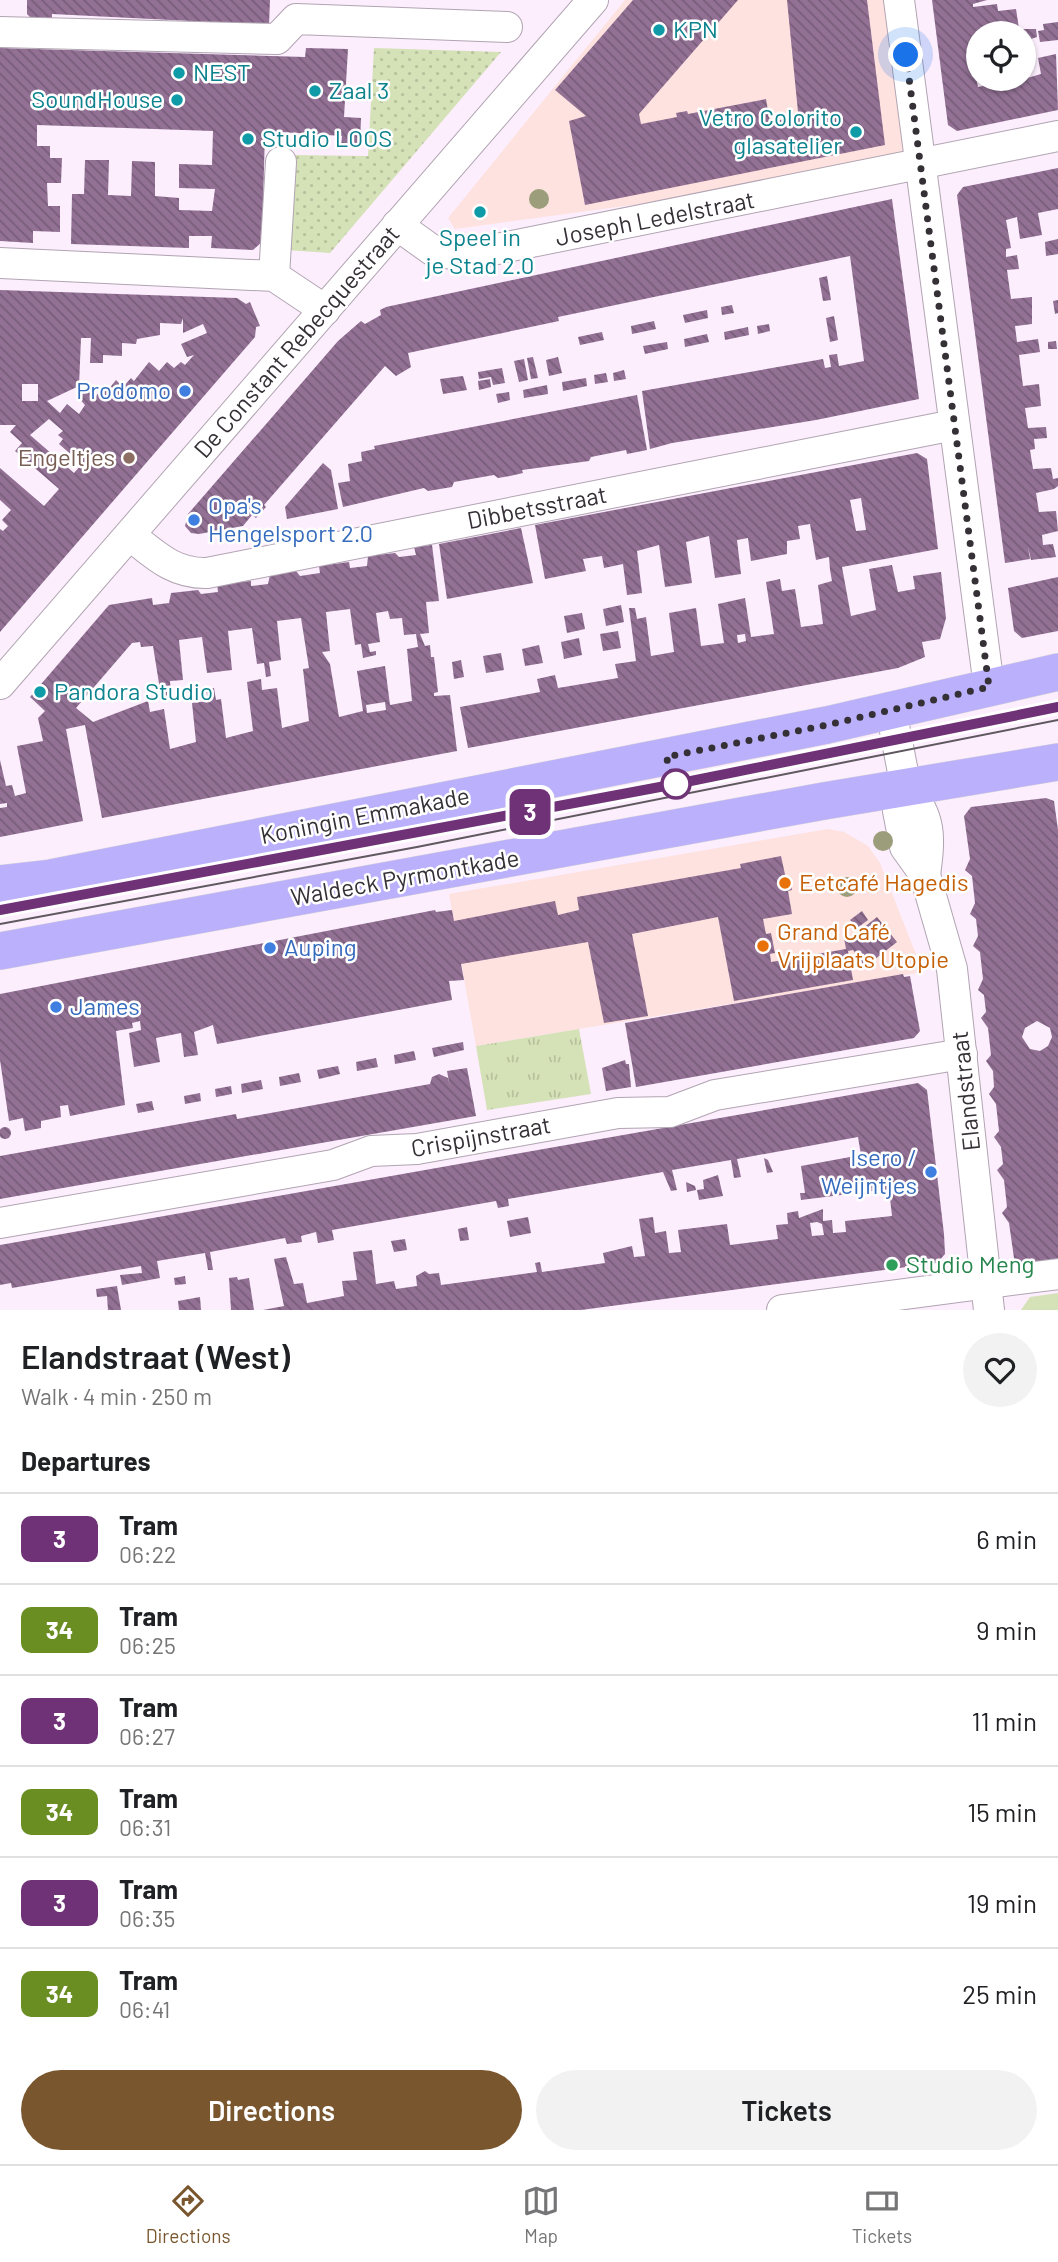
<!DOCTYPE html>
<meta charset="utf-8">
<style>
:root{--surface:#fff;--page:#f2f2f2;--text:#202124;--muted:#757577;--line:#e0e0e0;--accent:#79562e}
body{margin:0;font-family:Barlow,sans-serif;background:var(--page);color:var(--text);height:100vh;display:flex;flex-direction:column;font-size:26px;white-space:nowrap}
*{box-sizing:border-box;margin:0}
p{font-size:23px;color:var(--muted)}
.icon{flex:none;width:38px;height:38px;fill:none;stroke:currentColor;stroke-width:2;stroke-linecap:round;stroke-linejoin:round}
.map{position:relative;height:1310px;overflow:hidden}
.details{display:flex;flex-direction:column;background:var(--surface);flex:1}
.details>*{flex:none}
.badge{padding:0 14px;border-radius:10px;font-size:24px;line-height:46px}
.tools{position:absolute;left:966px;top:21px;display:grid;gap:14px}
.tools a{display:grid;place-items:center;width:70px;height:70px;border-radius:50%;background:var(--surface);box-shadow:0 2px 5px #0004;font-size:35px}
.you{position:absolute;width:35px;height:35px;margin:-18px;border:5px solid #fff;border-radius:50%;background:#1a73e8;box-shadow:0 0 0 10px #1a73e833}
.map>.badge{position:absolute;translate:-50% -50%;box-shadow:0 0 0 4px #fff}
h2{padding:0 21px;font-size:26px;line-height:63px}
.round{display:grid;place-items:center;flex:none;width:74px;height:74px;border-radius:37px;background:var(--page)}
.head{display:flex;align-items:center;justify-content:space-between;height:119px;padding:0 21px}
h1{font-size:33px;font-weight:600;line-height:52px}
.cta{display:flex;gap:14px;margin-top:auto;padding:14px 21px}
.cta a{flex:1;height:80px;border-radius:42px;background:var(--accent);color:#fff;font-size:28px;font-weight:600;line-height:80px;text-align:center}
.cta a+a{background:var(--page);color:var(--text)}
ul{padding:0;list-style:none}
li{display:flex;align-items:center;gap:21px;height:91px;padding:0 21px;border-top:2px solid var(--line)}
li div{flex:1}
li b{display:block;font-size:26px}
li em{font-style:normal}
li .badge{min-width:77px;font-weight:700;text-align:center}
.menu{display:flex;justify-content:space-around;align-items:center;height:98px;border-top:2px solid var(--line);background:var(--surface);font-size:19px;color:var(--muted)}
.menu a{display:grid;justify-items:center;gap:4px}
.menu .current{color:var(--accent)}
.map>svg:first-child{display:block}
.commercial{fill:#fde2df}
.grass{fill:url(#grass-dots)}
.park{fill:url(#park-tufts)}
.garden{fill:#d5e1b6}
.building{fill:url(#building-back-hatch);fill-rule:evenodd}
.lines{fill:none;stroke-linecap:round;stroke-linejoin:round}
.minor-casing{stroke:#b1a4b2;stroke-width:32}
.major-casing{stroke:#d7d6d7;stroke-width:38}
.minor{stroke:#fff;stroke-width:30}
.major{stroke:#bbb0fb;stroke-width:37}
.tram{stroke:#5f585f;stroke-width:2}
.tree{fill:#9b9d7b}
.line-casing{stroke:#fff;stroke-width:16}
.line{stroke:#703276;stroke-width:10}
.walk{stroke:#353035;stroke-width:7;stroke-dasharray:0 12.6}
.culture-dot{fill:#0f9aa8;stroke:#fff;stroke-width:2.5}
.shop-dot{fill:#3f7fe0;stroke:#fff;stroke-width:2.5}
.education-dot{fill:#8d6e63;stroke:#fff;stroke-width:2.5}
.stop-dot{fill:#fff;stroke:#703276;stroke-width:3.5}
.food-dot{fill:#e8710a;stroke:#fff;stroke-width:2.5}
.leisure-dot{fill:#2e9e5b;stroke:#fff;stroke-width:2.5}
.labels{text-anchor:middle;stroke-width:5;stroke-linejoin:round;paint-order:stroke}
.culture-label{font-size:24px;fill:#0d838f;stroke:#fff;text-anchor:start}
.street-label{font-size:24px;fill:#353035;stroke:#fff}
.shop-label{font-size:24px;fill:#366cbe;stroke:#fff;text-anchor:start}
.education-label{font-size:24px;fill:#785e54;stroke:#fff;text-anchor:end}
.food-label{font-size:24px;fill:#c56008;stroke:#fff;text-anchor:start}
.leisure-label{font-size:24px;fill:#27864d;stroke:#fff;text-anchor:start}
</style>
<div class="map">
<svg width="1058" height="1310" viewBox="0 0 1058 1310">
<defs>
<pattern id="grass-dots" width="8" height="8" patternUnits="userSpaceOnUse" patternTransform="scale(1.75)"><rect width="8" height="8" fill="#d5e1b6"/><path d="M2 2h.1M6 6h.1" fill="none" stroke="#b7c19d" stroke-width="1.8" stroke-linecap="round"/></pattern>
<pattern id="park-tufts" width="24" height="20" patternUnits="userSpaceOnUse" patternTransform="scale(1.75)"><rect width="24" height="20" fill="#d5e1b6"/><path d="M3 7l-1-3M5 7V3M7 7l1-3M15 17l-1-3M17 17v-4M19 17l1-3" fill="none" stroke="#b7c19d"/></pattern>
<pattern id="building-back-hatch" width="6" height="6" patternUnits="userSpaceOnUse" patternTransform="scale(1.75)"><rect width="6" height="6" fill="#927195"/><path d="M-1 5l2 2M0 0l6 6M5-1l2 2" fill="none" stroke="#785d7a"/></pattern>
</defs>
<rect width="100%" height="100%" fill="#fceefd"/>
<!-- commercial -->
<g class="commercial">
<polygon points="625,0 893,0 921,166 455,229 448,218"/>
<polygon points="828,829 844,832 868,846 880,863 923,972 476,1046 449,894"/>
</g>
<!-- grass -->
<polygon class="grass" points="374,48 501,52 330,253 286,250 291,155 368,156"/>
<!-- park -->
<polygon class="park" points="579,1029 591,1094 487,1110 476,1046"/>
<!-- garden -->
<polygon class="garden" points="1058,1293 1058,1310 1021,1310 1030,1297"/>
<!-- building -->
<g class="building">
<polygon points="27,0 270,0 269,25 52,14 52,18 30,17 27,14"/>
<polygon points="633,0 738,0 639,114 641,124 677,117 676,113 687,111 688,114 766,99 770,122 801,116 798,112 787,0 867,0 885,145 585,205 569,121 586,116 555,90"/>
<polygon points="932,0 987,0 973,4 973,7 997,4 998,11 1016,9 1019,29 1036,29 1037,37 1031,39 1032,48 1027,48 1024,33 1002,33 1000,22 992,24 993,33 978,33 978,66 974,67 978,87 997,83 999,79 1024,79 1041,74 1038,58 1056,54 1058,110 957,131 948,125"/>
<polygon points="1058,22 1058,40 1040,42 1038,31 1044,30 1043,24"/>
<polygon points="0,48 305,57 306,48 348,49 344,117 361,118 360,144 341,144 342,136 265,131 262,242 253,250 211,248 212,236 189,236 189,248 71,244 72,194 84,194 85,160 109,160 108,195 131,196 132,161 155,162 155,196 179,198 179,210 212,211 215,189 179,188 179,164 212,165 213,131 37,125 37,146 50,146 50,158 62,158 61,183 47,183 48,206 60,206 60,232 33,231 33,243 0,241"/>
<polygon points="1058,168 1058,209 1038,213 1042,235 1020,239 1017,217 1006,220 1011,248 1006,249 1006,257 1017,255 1019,269 1007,270 1011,299 1032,297 1032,324 1015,326 1017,342 1038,339 1040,352 1019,355 1023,386 1039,384 1041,406 1025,408 1028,428 1046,427 1047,438 1034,439 1035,449 1030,450 1033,469 1051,468 1053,479 1058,478 1058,486 1054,489 1036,493 1039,512 1056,511 1058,531 1042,535 1043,545 1053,544 1056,557 1031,560 1028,547 1030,559 1005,563 957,195 963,187"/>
<polygon points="892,199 919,399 816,420 672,443 650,449 642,391 823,359 825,368 831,367 829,355 837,354 839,366 864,361 850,256 558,317 559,321 408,353 411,367 396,376 385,366 264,505 266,507 256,518 252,515 243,526 199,534 191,533 185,526 188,514 338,341 361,321 365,324 381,315 380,310 386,307"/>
<polygon points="1058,239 1058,254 1046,256 1045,242"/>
<polygon points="827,276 831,300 823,301 819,278"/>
<path d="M0,290L237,298L246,304L250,302L260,326L256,327L255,337L0,632V529L3,531L8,526L2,520L11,510L0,500V468L44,506L59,489L15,451L22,443L10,432L16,425H0ZM183,318V333L203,324L207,333L181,344L187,357L194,355L185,365L181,362L174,368L167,362L159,371L149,362L134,381L131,378L123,387L116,380L108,390L104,386L96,396L82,388L76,395L85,405L79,414L67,404L60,413L47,401L79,386L81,338H91L90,363H103V355L122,356V343L136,344L137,339L160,335V323L181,324ZM22,384H38V401H22ZM49,419L63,431L58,435L63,439L59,444L82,464L74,473L30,435Z"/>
<polygon points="1058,300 1058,313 1055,314 1053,301"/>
<polygon points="732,305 734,313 722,315 721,307"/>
<polygon points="707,310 708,318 685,323 683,315"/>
<polygon points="834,316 838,340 830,342 826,318"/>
<polygon points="654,321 656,329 632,334 631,326"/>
<polygon points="769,324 770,331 758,334 757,326"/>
<polygon points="748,327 749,335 725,340 724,332"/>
<polygon points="602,332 604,340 580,345 578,337"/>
<polygon points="707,334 709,342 685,347 684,339"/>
<polygon points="1056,341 1057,349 1048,349 1048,342"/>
<polygon points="667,342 668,349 645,354 643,346"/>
<polygon points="533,357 538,378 531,379 527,358"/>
<polygon points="558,357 562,373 549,376 546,360"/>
<polygon points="524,359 528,380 519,382 514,361"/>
<polygon points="502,368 505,383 493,385 491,377 479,379 478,372"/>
<polygon points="624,370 626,379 614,381 613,373"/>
<polygon points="606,373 608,382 595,384 594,375"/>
<polygon points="463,376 467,390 443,394 440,379"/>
<polygon points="586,378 587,386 563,391 562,382"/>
<polygon points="490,379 491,387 479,390 478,381"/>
<polygon points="547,385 548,394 524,398 523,390"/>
<polygon points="509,392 510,400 498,403 496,394"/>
<polygon points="637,395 647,450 627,454 626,450 591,457 589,461 522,470 523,473 510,476 498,478 494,475 454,482 452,487 428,491 424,488 343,507 338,483 350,481 348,464 362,461 361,452 375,449 374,446"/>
<path d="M917,453L927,459L938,549L842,567L851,616L876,610L869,569L892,565L898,592L915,589L913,576L941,572L946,618L940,639L922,642L925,657L898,668L468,748L460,707L540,692L537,679L555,675L558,688L618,678L615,664L636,661L629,608H635L637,619L646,617L651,656L674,652L669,613L696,608L701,646L724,643L718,604L745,598L751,637L774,634L766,582L780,579L782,591L795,589L801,627L823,624L818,585L832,581L830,570L829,557L816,560L810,524L798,526L800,539L787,541V554L751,561L748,538L737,540L741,574L715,578L709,536L686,542L692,583L665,587L659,545L637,551L642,593L627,595L623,564L604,568L602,556L583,559L586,571L545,579L535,525ZM861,498L866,530L856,531L850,500ZM745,634L746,641L738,643L737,635Z"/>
<polygon points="323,463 331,470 338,509 287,519 285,507"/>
<polygon points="521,528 533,583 447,599 439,544"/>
<path d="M432,545L439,601L426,602L429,633L420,634L425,646L430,645L431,657H434L438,692L434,693V696L450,695L457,751L102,818L85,725L66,729L83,821L0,837V808L7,807V803L0,804V760L6,786L12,785L15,796L26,793L17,746L43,741L38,718L45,711L30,697L109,605L152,598L153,605L169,603L171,593L198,590L201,594L218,592L217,584L251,581V586L268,584L270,575L296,571L300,576L320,573L319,566L349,562L350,568L367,566L368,556L395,553L399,557L416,555L414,547ZM350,609L355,645L361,644L363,658L376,655V651L370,652L368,644L380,642L376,613L388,611L390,619L402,618L404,635L416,634L418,647L407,649L412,701L390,705L385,666L357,671L363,711L339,717L330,664L322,652L330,651L326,612ZM301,618L309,668L303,669L309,721L282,728L277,688L262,690L261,679L247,682L253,731L226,738L221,699L216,700L214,688L206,689L208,701L192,703L196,742L170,749L164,709L150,712L148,701L93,722L76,708L132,643L140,642L141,647L153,646L161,696L171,695L170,681L183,680L179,640L202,637L207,673L232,670L228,631L252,628L257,664L264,663L266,677L271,676L269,662L281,660L277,621ZM385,702L386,710L367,713L366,705Z"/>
<polygon points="1058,577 1058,631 1022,638 1014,631 1008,588"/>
<polygon points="621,605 624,622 606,626 603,609"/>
<polygon points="582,613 585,629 567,633 564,616"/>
<polygon points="618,631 621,648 603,651 600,634"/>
<polygon points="579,638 582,655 564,659 561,642"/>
<polygon points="539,645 543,663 525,666 522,649"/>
<polygon points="501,653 504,670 486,673 483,656"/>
<polygon points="461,660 464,677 454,679 452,662"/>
<path d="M1046,798L1054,801L1058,830V1267L1022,1268L1014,1258L1009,1223L1002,1213L1007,1207L1004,1180L997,1170L1003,1164L1001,1147L994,1137L999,1131L996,1104L989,1094L994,1087L993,1071L986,1061L991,1055L988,1028L981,1018L986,1012L984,995L978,990L983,979L980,952L973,946L978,936L976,919L970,914L975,903L972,876L965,870L970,859L964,816L971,807ZM1037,1021L1050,1028L1052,1037L1048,1046L1040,1051L1030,1049L1022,1037L1025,1028Z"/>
<polygon points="781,856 786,879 790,878 792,890 788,891 792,914 763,919 766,934 771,933 775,953 770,954 771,962 846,949 844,938 853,936 877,917 897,942 865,967 853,950 848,951 853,980 734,1001 718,917 632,934 648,1016 604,1023 588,942 461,964 464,980 449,981 452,1000 217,1044 213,1025 194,1032 198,1055 184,1057 181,1033 156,1038 160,1062 134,1067 129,1033 141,1030 140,1021 132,1023 133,1028 116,1031 125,1105 70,1116 68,1105 60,1106 61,1117 41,1121 41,1128 25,1131 23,1118 9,1121 0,1060 0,994 435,910 436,912 452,910 454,921 555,901 558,915 579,910 577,897 741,868 740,864"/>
<polygon points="862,911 868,920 857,928 850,920"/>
<polygon points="903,974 904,977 910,976 920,1031 914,1038 636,1087 625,1023"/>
<polygon points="463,1042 464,1050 434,1057 432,1048"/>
<polygon points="414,1051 416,1060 395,1064 394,1055"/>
<polygon points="376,1058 378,1067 357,1071 356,1062"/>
<polygon points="625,1060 626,1064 629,1064 631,1087 606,1091 602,1068"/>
<polygon points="338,1066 340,1074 319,1079 317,1070"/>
<polygon points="467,1068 476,1116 0,1199 0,1156 236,1114 237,1119 430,1084 432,1077 439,1074 448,1078 450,1087 447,1071"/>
<polygon points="299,1073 301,1082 280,1086 279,1077"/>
<polygon points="261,1080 263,1089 242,1093 241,1084"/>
<path d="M918,1083L927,1090L944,1234L945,1254L937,1263L581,1310H263L284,1306L274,1259L286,1257L294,1284L303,1283L307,1303L344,1296L342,1281L357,1280L353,1252L372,1250L376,1284L394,1281L396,1289L417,1286L416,1276L425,1271L429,1274L439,1273L441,1285L537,1272L535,1263L540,1262L542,1272L605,1263L603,1253L632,1246L634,1257L645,1256L639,1219L653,1217L655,1233L666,1231L669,1253L681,1252L678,1230L727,1224L730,1245L778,1239L776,1225L788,1224L787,1213L798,1211L799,1218L823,1209V1221L832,1220L833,1233L846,1232L845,1221L892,1216L889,1189L801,1200L800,1193H805L801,1166L861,1155L858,1137L737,1159L741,1177L734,1178L731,1160L672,1170L677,1190L671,1191L663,1172L508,1199L509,1206L498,1208L496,1201L332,1230L334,1240L318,1243L316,1232L301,1236L302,1242L287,1244L285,1238L210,1252L213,1270H208L205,1253L157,1261L160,1278L122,1285L120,1275L142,1273L141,1266L12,1288L11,1283L0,1285V1245ZM817,1222L822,1224L824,1235L812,1236L810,1223Z"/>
<polygon points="231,1086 232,1094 216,1097 215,1089"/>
<polygon points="200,1093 201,1101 185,1104 184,1096"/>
<polygon points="152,1101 154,1110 138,1113 136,1104"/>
<circle cx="5" cy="1133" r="6"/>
<polygon points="764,1158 768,1160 773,1172 767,1173"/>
<polygon points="718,1175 723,1196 699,1200 697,1190 704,1189 703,1180"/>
<polygon points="686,1182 695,1186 696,1190 687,1192"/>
<polygon points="528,1217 531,1233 510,1237 507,1221"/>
<polygon points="467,1227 469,1240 460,1241 458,1229"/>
<polygon points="405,1239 407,1250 394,1252 391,1241"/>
<polygon points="185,1276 186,1284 175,1285 174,1278"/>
<polygon points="237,1277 238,1280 249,1278 254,1310 231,1310 229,1278"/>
<polygon points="117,1286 121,1310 108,1310 107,1296 97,1297 96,1289"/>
<polygon points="200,1297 201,1310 179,1310 178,1301"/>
</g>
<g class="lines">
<!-- minor casing -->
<g class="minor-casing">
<g id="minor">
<polyline points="899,0 989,687"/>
<polyline points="0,32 277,39 296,19 507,27"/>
<polyline points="397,225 432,250 462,256 1058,136"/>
<polyline points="0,263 274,276 325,310"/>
<polyline points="274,276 281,162"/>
<path d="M131,536C155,555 174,574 207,573L954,425"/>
<polyline points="0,684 593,0"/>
<polyline points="891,710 906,788 898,811 905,847 925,875 952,969 989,1310"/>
<path d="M906,788C932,817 930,838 925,875"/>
<polyline points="0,1223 333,1165 371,1151 417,1149 618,1113 670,1112 715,1095 962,1054"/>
<polyline points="782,1310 1058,1274"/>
</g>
</g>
<!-- major casing -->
<g class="major-casing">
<g id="major">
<polyline points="0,884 51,878 827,725 1058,672"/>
<polyline points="0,951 824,801 1058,762"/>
</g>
</g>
<!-- minor -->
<use href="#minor" class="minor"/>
<!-- major -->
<use href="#major" class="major"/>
<!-- tram -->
<g class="tram">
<polyline points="0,910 676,784 1058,707"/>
<polyline points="0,924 417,847 1058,720"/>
</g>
</g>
<!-- trees -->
<g class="tree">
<circle cx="539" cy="199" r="10"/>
<circle cx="883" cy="841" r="10"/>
<circle cx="847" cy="887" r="10"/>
</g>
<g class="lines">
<!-- line casing -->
<g class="line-casing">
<polyline id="line" points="0,910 676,784 1058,707"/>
</g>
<!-- line -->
<use href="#line" class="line"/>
<!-- walk -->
<polyline class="walk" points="676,784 666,757 827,725 989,687 906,55"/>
</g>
<!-- markers -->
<g class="culture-dot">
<circle cx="659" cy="30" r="7"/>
<circle cx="179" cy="73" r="7"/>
<circle cx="315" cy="91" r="7"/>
<circle cx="177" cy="100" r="7"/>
<circle cx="856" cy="132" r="7"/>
<circle cx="248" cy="139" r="7"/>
<circle cx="480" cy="212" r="7"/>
<circle cx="40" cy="692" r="7"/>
</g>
<g class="shop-dot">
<circle cx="185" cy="391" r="7"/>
<circle cx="194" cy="520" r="7"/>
<circle cx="270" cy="948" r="7"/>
<circle cx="56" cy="1007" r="7"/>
<circle cx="931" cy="1172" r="7"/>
</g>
<circle class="education-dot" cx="129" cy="458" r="7"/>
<circle class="stop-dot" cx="676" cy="784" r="14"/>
<g class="food-dot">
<circle cx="785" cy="883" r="7"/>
<circle cx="763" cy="946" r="7"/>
</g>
<circle class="leisure-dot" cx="892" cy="1265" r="7"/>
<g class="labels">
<!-- culture labels -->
<g class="culture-label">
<text x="673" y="38">KPN</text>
<text x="193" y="81">NEST</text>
<text x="329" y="99">Zaal 3</text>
<text x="163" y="108" text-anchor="end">SoundHouse</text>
<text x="842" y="126" text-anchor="end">Vetro Colorito<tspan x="842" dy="28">glasatelier</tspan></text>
<text x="262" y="147">Studio LOOS</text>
<text x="480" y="246" text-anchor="middle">Speel in<tspan x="480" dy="28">je Stad 2.0</tspan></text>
<text x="54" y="700">Pandora Studio</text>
</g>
<!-- street labels -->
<g class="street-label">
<text transform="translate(655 219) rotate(-11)" y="8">Joseph Ledelstraat</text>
<text transform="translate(297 342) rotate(-49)" y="8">De Constant Rebecquestraat</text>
<text transform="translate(537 508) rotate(-11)" y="8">Dibbetsstraat</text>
<text transform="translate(365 816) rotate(-11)" y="8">Koningin Emmakade</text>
<text transform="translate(405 878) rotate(-10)" y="8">Waldeck Pyrmontkade</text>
<text transform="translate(966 1091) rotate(-96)" y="8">Elandstraat</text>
<text transform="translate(481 1137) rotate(-10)" y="8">Crispijnstraat</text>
</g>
<!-- shop labels -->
<g class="shop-label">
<text x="171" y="399" text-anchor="end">Prodomo</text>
<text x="208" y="514">Opa's<tspan x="208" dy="28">Hengelsport 2.0</tspan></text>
<text x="284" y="956">Auping</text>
<text x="70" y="1015">James</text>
<text x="917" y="1166" text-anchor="end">Isero /<tspan x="917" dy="28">Weijntjes</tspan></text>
</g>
<!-- education labels -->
<g class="education-label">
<text x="115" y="466">Engeltjes</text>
</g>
<!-- food labels -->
<g class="food-label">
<text x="799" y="891">Eetcafé Hagedis</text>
<text x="777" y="940">Grand Café<tspan x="777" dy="28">Vrijplaats Utopie</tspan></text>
</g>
<!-- leisure labels -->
<g class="leisure-label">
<text x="906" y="1273">Studio Meng</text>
</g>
</g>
</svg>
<div class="tools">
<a><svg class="icon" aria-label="locate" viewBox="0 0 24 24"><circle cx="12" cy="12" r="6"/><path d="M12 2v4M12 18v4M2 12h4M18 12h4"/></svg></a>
</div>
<div class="you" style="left:906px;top:55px"></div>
<b class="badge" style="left:530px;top:812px;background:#703276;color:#fff">3</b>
</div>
<section class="details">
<div class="head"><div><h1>Elandstraat (West)</h1><p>Walk · 4 min · 250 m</p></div><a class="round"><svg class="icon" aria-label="heart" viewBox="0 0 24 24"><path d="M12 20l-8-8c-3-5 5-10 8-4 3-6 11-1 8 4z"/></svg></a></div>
<h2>Departures</h2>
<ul>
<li><span class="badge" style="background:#703276;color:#fff">3</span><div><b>Tram</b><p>06:22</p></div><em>6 min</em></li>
<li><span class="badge" style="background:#6b8e23;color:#fff">34</span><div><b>Tram</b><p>06:25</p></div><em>9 min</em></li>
<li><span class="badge" style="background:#703276;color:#fff">3</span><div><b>Tram</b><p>06:27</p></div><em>11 min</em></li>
<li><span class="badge" style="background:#6b8e23;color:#fff">34</span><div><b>Tram</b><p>06:31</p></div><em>15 min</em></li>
<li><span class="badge" style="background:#703276;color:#fff">3</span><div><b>Tram</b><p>06:35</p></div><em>19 min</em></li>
<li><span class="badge" style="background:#6b8e23;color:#fff">34</span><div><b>Tram</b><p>06:41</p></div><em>25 min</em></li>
</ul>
<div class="cta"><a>Directions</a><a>Tickets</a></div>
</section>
<nav class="menu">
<a class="current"><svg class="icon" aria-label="directions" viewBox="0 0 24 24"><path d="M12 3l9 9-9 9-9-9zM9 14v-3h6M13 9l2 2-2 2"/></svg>Directions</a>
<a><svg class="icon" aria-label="map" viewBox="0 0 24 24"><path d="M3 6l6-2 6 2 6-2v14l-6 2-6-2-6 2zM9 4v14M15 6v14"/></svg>Map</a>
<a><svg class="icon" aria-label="tickets" viewBox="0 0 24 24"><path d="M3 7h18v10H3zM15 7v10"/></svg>Tickets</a>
</nav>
